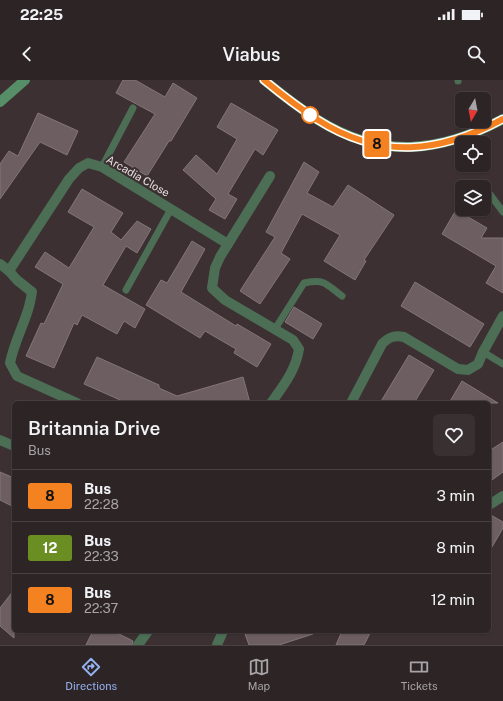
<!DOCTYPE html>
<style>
:root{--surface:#2d2426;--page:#393032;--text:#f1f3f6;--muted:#a7a4a7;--line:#484143;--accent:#95b2f1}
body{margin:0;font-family:"Public Sans",sans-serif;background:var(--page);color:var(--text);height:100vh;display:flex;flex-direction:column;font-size:15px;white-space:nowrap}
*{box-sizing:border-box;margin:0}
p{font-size:13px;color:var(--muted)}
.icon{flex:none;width:22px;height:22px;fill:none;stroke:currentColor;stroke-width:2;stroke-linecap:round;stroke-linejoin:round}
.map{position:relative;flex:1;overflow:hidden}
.side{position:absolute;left:12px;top:321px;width:479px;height:232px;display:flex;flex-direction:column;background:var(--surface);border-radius:6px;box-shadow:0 1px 3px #0004,0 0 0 1px var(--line)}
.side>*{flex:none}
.badge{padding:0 8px;border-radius:3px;font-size:14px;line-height:26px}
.needle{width:26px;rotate:190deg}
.tools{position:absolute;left:455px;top:12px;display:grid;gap:8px}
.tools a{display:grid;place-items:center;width:36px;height:36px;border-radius:6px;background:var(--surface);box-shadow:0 1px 3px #0004,0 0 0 1px var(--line);font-size:20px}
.map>.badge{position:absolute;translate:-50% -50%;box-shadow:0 0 0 2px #fff}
.round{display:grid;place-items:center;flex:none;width:42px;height:42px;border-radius:6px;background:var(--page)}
.summary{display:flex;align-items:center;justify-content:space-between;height:68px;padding:0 16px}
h1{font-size:19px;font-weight:600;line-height:30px}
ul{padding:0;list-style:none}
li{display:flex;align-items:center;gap:12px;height:52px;padding:0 16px;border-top:1px solid var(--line)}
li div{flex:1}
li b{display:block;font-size:15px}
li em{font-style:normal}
li .badge{min-width:44px;font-weight:700;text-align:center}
.status{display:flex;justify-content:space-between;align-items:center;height:28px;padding:0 20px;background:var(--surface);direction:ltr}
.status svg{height:11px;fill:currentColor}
header{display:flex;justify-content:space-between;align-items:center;height:52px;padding:0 16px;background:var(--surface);font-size:18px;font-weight:600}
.tabs{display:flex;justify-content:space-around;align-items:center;height:56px;border-top:1px solid var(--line);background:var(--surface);font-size:11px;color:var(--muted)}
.tabs a{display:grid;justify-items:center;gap:2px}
.tabs .current{color:var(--accent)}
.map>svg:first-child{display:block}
.building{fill:#6c5e61;stroke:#847678}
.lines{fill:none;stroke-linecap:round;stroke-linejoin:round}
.lane{stroke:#4b6e55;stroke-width:7}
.street{stroke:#4b6e55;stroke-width:10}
.secondary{stroke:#568e67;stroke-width:10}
.line-casing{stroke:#fff;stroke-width:9}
.line{stroke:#f58220;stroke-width:6}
.stop-dot{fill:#fff;stroke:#f58220;stroke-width:2}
.labels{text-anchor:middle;stroke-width:4;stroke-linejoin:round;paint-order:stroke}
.street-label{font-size:11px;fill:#e8e0e1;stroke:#3c3032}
</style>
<div class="status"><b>22:25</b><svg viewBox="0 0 49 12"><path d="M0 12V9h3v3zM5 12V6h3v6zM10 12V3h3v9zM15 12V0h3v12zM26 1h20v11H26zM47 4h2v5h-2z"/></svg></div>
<header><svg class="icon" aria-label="back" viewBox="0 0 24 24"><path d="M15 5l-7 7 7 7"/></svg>Viabus<svg class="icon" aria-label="search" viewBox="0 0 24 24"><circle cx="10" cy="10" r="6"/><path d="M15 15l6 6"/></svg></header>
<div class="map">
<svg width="503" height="565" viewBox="0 0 503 565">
<rect width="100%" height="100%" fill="#3c3032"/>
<!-- building -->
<g class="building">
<polygon points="123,0 135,0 165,17 173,3 197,18 171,61 169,61 147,96 124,82 155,34 116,13"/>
<polygon points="231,23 278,50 263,75 255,69 228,114 237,119 225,139 209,130 216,119 183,90 196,75 217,94 237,59 217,47"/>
<polygon points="38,33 78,51 67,75 40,62 0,119 0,84 9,71 18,76"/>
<polygon points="304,82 319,92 307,113 333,127 348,105 394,135 364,180 366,181 355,200 324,181 340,155 302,134 281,173 290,179 260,224 240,211 275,157 266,152"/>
<polygon points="82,109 123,133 111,152 121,160 137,141 151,149 137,173 126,166 103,205 145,229 135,248 124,241 117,254 82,235 77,245 74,243 54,288 26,276 41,243 44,244 63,204 35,187 45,172 69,188 94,147 68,132"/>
<polygon points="456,130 487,148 481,158 503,158 503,213 486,203 496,186 442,154"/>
<polygon points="192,161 205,169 181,212 236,246 237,244 271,264 257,287 234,273 236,269 205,251 200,258 146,225 161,200 167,203"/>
<polygon points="415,202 484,244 470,267 401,226"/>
<polygon points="294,227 322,244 313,259 285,242"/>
<polygon points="409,275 434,290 414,323 380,323"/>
<polygon points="97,277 159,305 159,308 177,316 243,297 250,323 127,323 84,304"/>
<polygon points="462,301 498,323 449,323"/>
<polygon points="503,362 503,392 489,402 489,371"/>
<polygon points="0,392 14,398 14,427 0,420"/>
<polygon points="489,434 503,442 503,448 489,472"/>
<polygon points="14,510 14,558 0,546 0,528"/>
<polygon points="93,551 113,551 133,561 132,565 86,565"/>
<polygon points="244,551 312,551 313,554 279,565 249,565"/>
<polygon points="342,551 371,551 364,565 336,565"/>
</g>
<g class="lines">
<!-- lane -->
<g class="lane">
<polyline points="458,0 458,1"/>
<polyline points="102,87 133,28"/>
<polyline points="483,105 503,132"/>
<polyline points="126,210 171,129"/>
<path d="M275,249L304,203C325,199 325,203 342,216"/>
<polyline points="483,272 503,284"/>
</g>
<!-- street -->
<g class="street">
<path d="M270,96L220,177L215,188L212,208L225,220L293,260L299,269C296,290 283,306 271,323"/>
<polyline points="0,184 9,191"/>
<path d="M77,323L17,296L10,283C14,263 22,249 28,230C30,224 31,218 32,212L17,200L9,191L69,99L79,88L88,83L102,87L228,164"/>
<path d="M351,323L382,264C389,257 394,255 404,257L458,289L468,290L478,284L483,272L503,236"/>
<polyline points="0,360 14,366"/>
<polyline points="489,425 503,416"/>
<polyline points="138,565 148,551"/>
<polyline points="217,565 223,551"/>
</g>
<!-- secondary -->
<g class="secondary">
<path d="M264,0C281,14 299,28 318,40C381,79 440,73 503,39"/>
<polyline points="0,22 25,0"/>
</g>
</g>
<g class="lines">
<!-- line casing -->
<g class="line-casing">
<path id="line" d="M264,0C281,14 299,28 318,40C381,80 440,73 503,39"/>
</g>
<!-- line -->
<use href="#line" class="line"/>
</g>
<!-- markers -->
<circle class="stop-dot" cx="310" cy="35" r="8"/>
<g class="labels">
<!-- street labels -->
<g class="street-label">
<text transform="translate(138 96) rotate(30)" y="4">Arcadia Close</text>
</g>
</g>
</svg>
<div class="tools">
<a><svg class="needle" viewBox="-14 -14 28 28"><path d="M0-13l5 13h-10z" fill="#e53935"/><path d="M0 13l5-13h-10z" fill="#a7a4a7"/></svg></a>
<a><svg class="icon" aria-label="locate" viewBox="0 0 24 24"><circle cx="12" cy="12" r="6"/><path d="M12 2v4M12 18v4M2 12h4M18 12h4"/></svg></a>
<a><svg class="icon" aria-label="layers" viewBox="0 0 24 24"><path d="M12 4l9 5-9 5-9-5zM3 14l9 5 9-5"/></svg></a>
</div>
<b class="badge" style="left:377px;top:64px;background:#f58220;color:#111">8</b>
<section class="side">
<div class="summary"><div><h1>Britannia Drive</h1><p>Bus</p></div><a class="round"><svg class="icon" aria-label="heart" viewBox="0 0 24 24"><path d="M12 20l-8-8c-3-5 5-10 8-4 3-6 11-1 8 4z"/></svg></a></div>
<ul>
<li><span class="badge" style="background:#f58220;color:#111">8</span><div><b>Bus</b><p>22:28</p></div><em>3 min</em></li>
<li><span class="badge" style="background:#6b8e23;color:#fff">12</span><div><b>Bus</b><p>22:33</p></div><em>8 min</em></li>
<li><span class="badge" style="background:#f58220;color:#111">8</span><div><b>Bus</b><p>22:37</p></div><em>12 min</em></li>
</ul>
</section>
</div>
<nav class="tabs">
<a class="current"><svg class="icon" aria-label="directions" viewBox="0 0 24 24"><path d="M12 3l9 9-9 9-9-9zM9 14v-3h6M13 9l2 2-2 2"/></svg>Directions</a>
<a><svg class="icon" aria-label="map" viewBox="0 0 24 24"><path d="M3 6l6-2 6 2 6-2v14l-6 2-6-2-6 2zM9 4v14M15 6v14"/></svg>Map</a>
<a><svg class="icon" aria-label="tickets" viewBox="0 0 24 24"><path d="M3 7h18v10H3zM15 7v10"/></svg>Tickets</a>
</nav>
